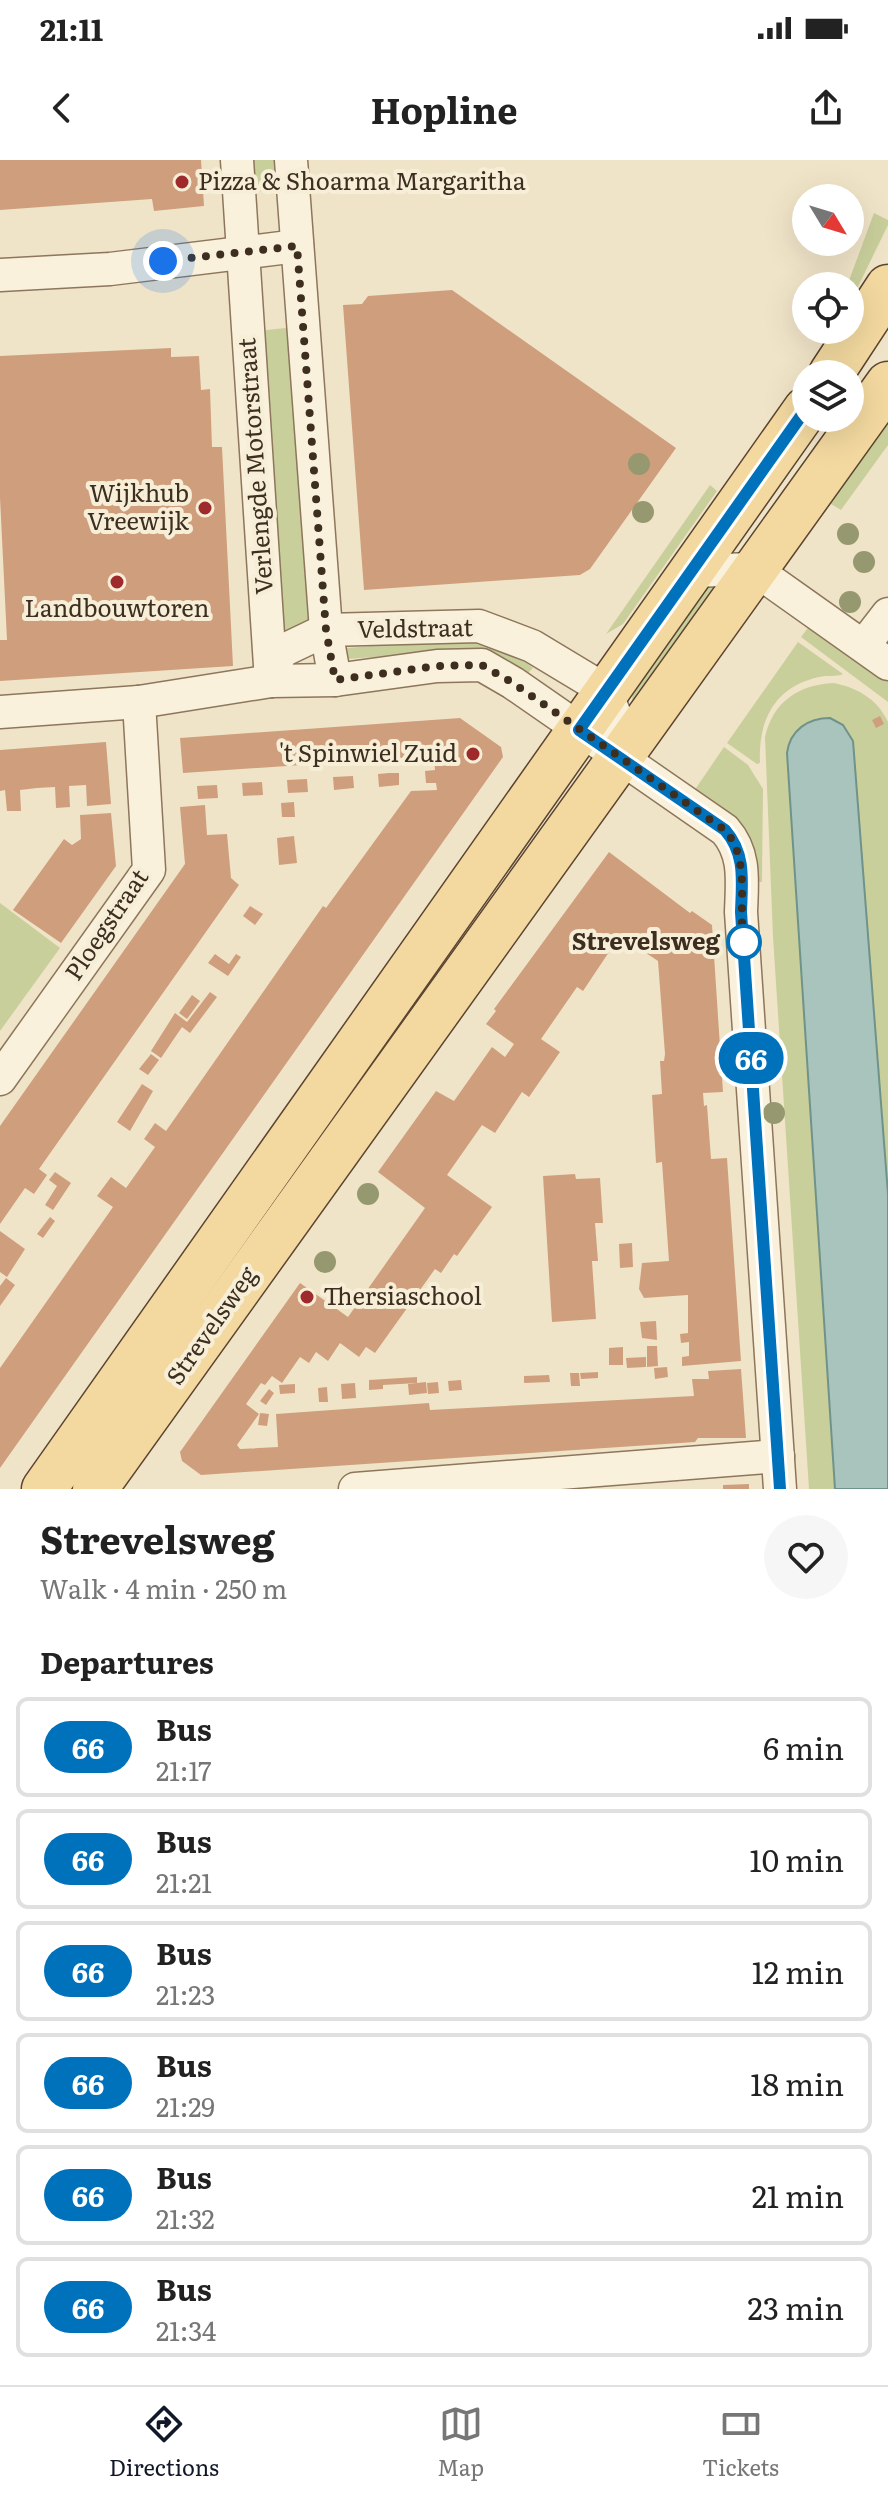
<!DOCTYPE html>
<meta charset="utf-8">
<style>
:root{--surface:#fff;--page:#f6f6f6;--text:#222;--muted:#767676;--line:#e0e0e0;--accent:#111827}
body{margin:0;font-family:Literata,serif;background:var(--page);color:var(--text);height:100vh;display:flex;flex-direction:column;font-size:30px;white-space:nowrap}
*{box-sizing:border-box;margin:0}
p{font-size:26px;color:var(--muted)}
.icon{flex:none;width:44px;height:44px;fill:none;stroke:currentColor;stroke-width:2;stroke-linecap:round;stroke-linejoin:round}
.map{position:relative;height:1329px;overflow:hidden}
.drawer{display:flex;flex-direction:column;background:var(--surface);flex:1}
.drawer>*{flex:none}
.badge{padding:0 16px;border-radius:26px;font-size:28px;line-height:52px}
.needle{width:52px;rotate:128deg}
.buttons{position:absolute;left:792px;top:24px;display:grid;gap:16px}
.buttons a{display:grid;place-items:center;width:72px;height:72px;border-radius:50%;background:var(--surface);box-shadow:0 8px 32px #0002;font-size:40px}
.you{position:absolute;width:40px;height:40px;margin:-20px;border:6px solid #fff;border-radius:50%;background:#1a73e8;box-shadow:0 0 0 12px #1a73e833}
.map>.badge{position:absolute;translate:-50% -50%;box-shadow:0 0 0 4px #fff}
h2{padding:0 40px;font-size:30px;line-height:72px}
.round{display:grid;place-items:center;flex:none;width:84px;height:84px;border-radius:42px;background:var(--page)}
.summary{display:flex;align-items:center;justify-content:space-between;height:136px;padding:0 40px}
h1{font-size:38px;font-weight:700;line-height:60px}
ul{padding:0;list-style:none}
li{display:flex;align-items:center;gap:24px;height:100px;margin:0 16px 12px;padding:0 24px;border:4px solid var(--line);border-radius:12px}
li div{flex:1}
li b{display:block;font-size:30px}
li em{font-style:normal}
li .badge{min-width:88px;font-weight:700;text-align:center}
.status{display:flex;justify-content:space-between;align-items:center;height:56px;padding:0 40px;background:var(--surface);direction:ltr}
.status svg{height:22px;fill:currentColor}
header{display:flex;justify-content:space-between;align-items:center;height:104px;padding:0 40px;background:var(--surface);font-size:36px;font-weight:700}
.tab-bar{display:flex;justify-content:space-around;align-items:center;height:112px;border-top:2px solid var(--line);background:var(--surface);font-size:22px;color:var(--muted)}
.tab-bar a{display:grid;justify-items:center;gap:4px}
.tab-bar .active{color:var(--accent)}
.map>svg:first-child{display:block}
.green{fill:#c9cf9b}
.water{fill:#a9c4bc;stroke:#6f938a;stroke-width:2}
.building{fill:#cf9f7d}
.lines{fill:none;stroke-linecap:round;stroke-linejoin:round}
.minor-casing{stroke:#8d765c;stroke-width:35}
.primary-casing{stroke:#5b4430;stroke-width:47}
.minor{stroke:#faf1dc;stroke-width:32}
.primary{stroke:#f3d9a0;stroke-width:44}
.tree{fill:#96986f}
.line-casing{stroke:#fff;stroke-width:18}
.line{stroke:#0072bc;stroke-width:12}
.walk{stroke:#3d2e20;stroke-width:8;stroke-dasharray:0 14.4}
.poi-dot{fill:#9e2a2b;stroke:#f7eed8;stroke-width:3}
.stop-dot{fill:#fff;stroke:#0072bc;stroke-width:4}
.labels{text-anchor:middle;stroke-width:8;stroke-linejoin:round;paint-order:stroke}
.poi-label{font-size:24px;fill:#3d2e20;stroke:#f7eed8;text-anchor:start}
.street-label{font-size:24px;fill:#3d2e20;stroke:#f7eed8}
.stop-label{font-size:24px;font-weight:bold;fill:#3d2e20;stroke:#f7eed8;text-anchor:end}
</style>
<div class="status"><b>21:11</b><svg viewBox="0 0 49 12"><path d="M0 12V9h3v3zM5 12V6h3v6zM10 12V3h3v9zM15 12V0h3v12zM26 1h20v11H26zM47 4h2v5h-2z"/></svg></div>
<header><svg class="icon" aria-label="back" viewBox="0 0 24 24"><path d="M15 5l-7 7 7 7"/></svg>Hopline<svg class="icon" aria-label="share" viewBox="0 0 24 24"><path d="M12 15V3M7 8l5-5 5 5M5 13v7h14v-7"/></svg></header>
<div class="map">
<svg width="888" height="1329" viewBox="0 0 888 1329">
<rect width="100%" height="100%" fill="#f0e4c8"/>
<!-- green -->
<g class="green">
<polygon points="251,0 280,0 282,30 252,32"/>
<polygon points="874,53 888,60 888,65 850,143 850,126 847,126"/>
<polygon points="294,167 312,466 280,475 258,171"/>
<polygon points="888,263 888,285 841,350 831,344 821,357 810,351"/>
<polygon points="710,325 717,331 623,464 606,474"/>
<polygon points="726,418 637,547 632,539 635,521 700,425"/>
<polygon points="811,464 888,519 888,542 801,477"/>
<polygon points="478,477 505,487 533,508 525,516 472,490 347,499 347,488"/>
<path d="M798,482L843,514C837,517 827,515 819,517C774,527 758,561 760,603L757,604L727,583Z"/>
<path d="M833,523C856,527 878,539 888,562V1034L853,581L787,593L835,1329H809L773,777L765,577C773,542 798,525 833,523Z"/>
<polygon points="724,587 748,605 763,629 762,722 752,722 692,634"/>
<polygon points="0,743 60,788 0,871"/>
</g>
<!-- water -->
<path class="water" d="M830,558L843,565L853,581L888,1034V1329H835L787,593C790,570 808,558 830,558Z"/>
<!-- building -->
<g class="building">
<polygon points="0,0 201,0 204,46 154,51 152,39 0,50"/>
<polygon points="452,130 676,288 590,409 580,415 364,430 343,145 362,144 368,136"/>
<polygon points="171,188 171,197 199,196 201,230 210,229 212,287 222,287 233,506 0,521 0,480 7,480 0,338 0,196"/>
<polygon points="880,556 884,564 876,568 872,560"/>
<polygon points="460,558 501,587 503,597 0,1308 0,1208 113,1047 97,1036 111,1017 126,1028 155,987 144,979 155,963 166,971 323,746 326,748 411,631 437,630 436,623 426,623 425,611 435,610 434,596 183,613 180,578"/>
<polygon points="106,582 111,644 87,646 86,625 69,626 70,647 56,648 55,627 37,628 20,630 21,651 7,651 5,630 0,631 0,590"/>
<polygon points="389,613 399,613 399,625 379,627 378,614"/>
<polygon points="353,616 354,628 334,630 333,617"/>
<polygon points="307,619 308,632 288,633 287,620"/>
<polygon points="262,622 263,635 243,636 242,623"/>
<polygon points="217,625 218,638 198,639 197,626"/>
<polygon points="294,642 295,657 282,657 281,643"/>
<polygon points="205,645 207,675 227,674 231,718 239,725 39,1009 47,1015 34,1034 25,1028 0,1064 0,966 185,704 180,647"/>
<polygon points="111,653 116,706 61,783 13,750 64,679 72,685 81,679 80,655"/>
<polygon points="294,676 297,703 279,705 277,678"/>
<polygon points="609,692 690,753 692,751 712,765 723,932 703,933 704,946 707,945 711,999 727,998 741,1201 682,1206 682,1197 689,1196 689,1182 681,1183 680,1174 688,1173 688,1135 644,1138 639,1129 642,1103 669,1101 662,1002 656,1003 652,935 662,934 660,901 664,901 665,894 658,801 628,781 615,783 583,831 577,827 541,879 560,892 529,937 522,932 495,973 482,965 447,1015 492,1047 457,1096 454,1094 441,1113 435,1109 375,1193 366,1187 359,1197 340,1183 328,1201 316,1192 309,1203 300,1197 282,1223 272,1216 265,1225 261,1223 246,1244 259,1254 237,1285 240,1289 278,1287 276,1254 429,1243 430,1250 694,1236 692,1219 709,1219 708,1211 741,1209 746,1278 698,1278 695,1282 201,1315 182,1301 180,1292 300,1123 348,1157 425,1048 378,1012 436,931 454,941 492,887 505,897 514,884 486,864 496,851 494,849"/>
<polygon points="250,746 263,754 255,765 243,756"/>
<polygon points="215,794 229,804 236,794 241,797 228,816 208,803"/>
<polygon points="210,832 217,837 190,873 182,867 161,898 151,891 175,853 187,862"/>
<polygon points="192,835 200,841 187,859 179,853"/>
<polygon points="151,894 159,900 148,915 139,909"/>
<polygon points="142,924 153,931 130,971 117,962"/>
<polygon points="55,1012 71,1023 53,1050 45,1045 57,1026 49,1020"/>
<polygon points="575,1014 576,1019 600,1018 603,1063 595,1063 598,1101 592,1101 596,1159 552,1162 543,1016"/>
<polygon points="50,1057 55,1061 43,1078 37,1074"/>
<polygon points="0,1071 25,1089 7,1117 0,1112"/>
<polygon points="632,1083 633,1107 620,1108 619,1084"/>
<polygon points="6,1118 15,1125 0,1146 0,1126"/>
<polygon points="656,1161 657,1180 642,1178 640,1162"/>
<polygon points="647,1186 657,1186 658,1206 647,1207"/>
<polygon points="623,1187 623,1205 609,1205 609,1188"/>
<polygon points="646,1197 646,1207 627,1208 626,1198"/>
<polygon points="667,1207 668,1217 655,1219 654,1208"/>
<polygon points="598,1212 598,1218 581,1219 580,1213"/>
<polygon points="570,1213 579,1213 580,1226 571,1226"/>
<polygon points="549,1215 550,1222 524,1223 524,1216"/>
<polygon points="417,1217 417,1223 383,1225 383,1229 369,1230 369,1220"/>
<polygon points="461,1220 462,1230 449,1231 448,1221"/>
<polygon points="426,1222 427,1233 409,1235 408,1224"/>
<polygon points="438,1222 439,1233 428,1234 427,1223"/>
<polygon points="355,1223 356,1238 342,1239 341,1224"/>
<polygon points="295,1224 295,1233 280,1234 279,1225"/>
<polygon points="327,1227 328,1242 319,1242 318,1228"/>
<polygon points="269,1229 274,1233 266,1245 260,1241"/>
<polygon points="260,1253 269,1254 267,1266 258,1265"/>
<polygon points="749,1324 749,1329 723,1329 723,1325"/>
</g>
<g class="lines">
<!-- minor casing -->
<g class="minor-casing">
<g id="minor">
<polyline points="237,0 271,521"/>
<polyline points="291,0 326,470 335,520"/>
<polyline points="0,115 110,109 297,86"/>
<polyline points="690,411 754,409 888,504"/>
<polyline points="864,485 888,454"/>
<polyline points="271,521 280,492 326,470 479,466 532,486 605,530 619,565 618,596"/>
<path d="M0,552L139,542L271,521L335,520L437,506L482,505L513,523L725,670C746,694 742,721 741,752L780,1329"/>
<polyline points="0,919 149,710 139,542"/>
<polyline points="355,1329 778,1296"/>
</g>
</g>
<!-- primary casing -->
<g class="primary-casing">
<g id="primary">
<polyline points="831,214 888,127"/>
<polyline points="44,1329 806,249"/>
<polyline points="95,1329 888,224"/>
</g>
</g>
<!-- minor -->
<use href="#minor" class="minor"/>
<!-- primary -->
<use href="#primary" class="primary"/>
</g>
<!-- trees -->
<g class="tree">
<circle cx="639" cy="304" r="11"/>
<circle cx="643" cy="352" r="11"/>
<circle cx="848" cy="374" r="11"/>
<circle cx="864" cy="402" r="11"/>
<circle cx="850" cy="442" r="11"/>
<circle cx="774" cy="953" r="11"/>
<circle cx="368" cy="1034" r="11"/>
<circle cx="325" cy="1102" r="11"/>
</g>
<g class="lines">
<!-- line casing -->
<g class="line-casing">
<path id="line" d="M780,1329L741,752C742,721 746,694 725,670L579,570L806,249"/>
</g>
<!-- line -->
<use href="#line" class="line"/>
<!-- walk -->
<path class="walk" d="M163,101L297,86L326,470L335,520L437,506L482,505L513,523L725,670C752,701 737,748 744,782"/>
</g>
<!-- markers -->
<g class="poi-dot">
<circle cx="182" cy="22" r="8"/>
<circle cx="205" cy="348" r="8"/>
<circle cx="117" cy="422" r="8"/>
<circle cx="473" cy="594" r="8"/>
<circle cx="307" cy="1137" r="8"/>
</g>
<circle class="stop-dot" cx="744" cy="782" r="16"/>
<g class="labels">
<!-- poi labels -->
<g class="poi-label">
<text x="198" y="30">Pizza &amp; Shoarma Margaritha</text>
<text x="189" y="342" text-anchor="end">Wijkhub<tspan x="189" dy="28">Vreewijk</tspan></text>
<text x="117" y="457" text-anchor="middle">Landbouwtoren</text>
<text x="457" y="602" text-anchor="end">'t Spinwiel Zuid</text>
<text x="323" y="1145">Thersiaschool</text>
</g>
<!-- street labels -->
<g class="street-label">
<text transform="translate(256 306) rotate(-94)" y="8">Verlengde Motorstraat</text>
<text transform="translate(415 469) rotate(-1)" y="8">Veldstraat</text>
<text transform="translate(107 765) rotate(-56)" y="8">Ploegstraat</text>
<text transform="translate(212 1166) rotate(-55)" y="8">Strevelsweg</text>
</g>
<!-- stop labels -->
<g class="stop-label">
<text x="720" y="790">Strevelsweg</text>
</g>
</g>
</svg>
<div class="buttons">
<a><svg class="needle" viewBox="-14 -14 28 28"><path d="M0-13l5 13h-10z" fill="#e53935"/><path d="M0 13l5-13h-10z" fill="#767676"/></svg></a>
<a><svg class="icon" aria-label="locate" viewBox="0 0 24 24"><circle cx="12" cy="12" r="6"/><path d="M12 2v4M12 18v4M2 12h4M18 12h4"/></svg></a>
<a><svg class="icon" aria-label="layers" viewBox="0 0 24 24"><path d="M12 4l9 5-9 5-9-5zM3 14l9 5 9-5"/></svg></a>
</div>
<div class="you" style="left:163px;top:101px"></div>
<b class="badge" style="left:751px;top:898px;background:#0072bc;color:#fff">66</b>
</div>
<section class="drawer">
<div class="summary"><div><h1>Strevelsweg</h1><p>Walk · 4 min · 250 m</p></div><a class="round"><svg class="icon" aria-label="heart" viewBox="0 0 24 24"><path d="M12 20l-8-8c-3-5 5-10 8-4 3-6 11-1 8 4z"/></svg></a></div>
<h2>Departures</h2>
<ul>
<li><span class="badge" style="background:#0072bc;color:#fff">66</span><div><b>Bus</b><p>21:17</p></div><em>6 min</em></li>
<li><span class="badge" style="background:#0072bc;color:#fff">66</span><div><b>Bus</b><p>21:21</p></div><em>10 min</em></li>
<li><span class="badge" style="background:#0072bc;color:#fff">66</span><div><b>Bus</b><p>21:23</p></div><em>12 min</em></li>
<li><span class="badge" style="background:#0072bc;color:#fff">66</span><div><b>Bus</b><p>21:29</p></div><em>18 min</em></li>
<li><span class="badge" style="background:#0072bc;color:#fff">66</span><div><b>Bus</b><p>21:32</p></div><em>21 min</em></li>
<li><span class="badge" style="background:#0072bc;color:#fff">66</span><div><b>Bus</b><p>21:34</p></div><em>23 min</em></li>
</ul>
</section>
<nav class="tab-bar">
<a class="active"><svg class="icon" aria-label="directions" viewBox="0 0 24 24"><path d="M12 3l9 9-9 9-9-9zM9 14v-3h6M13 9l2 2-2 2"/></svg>Directions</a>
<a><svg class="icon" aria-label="map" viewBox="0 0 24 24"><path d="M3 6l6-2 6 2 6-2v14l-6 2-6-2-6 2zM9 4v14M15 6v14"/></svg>Map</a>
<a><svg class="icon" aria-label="tickets" viewBox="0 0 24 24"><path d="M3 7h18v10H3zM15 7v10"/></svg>Tickets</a>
</nav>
